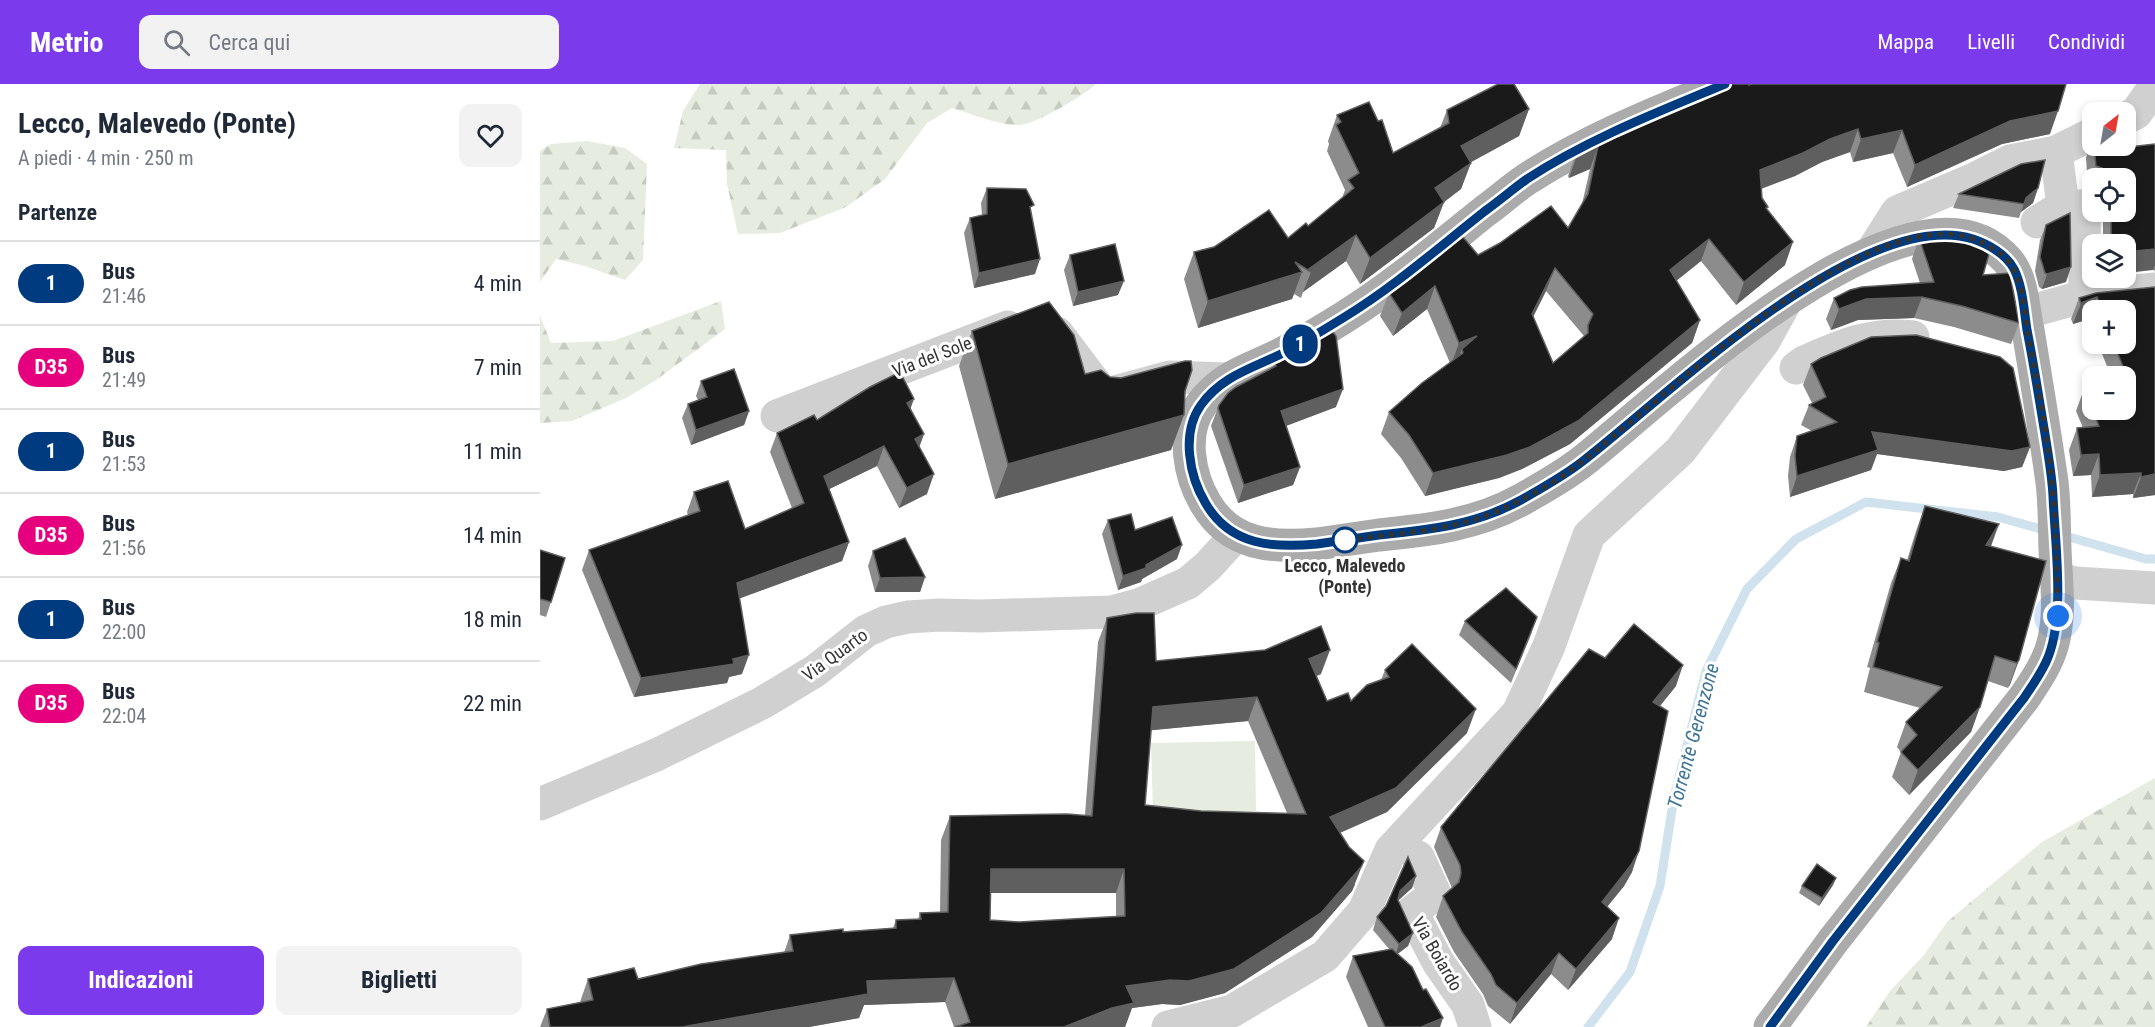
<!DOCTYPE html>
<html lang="it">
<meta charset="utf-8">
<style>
:root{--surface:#fff;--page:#f2f2f3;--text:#1f2937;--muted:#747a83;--line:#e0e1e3;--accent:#7c3aed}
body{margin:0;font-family:"Roboto Condensed",sans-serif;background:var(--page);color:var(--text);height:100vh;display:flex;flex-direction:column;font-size:22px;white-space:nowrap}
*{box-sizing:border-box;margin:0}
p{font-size:20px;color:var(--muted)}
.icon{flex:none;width:33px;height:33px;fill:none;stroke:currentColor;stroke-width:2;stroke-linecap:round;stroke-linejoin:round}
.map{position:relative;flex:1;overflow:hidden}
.sheet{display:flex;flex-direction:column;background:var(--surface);width:540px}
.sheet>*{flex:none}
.badge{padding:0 12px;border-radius:20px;font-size:21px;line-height:39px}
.needle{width:39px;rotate:31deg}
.tools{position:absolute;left:1542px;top:18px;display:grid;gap:12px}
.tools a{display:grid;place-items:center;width:54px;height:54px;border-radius:12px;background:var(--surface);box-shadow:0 3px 9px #0003;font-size:30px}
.you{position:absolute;width:30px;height:30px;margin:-15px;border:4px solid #fff;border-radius:50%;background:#1a73e8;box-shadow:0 0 0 9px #1a73e833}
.map>.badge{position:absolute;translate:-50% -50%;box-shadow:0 0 0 3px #fff}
h2{padding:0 18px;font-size:22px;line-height:54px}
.round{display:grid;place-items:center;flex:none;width:63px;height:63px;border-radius:12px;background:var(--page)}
.summary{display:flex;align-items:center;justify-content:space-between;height:102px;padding:0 18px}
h1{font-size:28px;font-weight:700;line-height:45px}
.button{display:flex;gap:12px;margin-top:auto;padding:12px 18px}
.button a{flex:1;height:69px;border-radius:12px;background:var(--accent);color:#fff;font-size:24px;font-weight:700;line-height:69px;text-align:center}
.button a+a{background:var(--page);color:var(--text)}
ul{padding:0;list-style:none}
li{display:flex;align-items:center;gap:18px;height:84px;padding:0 18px;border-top:2px solid var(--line)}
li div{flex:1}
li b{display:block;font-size:22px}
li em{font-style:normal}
li .badge{min-width:66px;font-weight:700;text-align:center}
header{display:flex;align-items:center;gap:36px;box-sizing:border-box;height:84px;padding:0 30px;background:var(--accent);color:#fff}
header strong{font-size:28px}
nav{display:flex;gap:33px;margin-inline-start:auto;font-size:21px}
.search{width:420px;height:54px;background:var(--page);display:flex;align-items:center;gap:15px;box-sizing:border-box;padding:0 21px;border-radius:12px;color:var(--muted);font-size:22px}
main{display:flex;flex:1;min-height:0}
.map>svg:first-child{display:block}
.forest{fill:url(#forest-firs)}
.pitch{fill:#e6ecdf}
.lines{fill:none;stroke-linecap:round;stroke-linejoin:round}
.stream{stroke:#cfe2ee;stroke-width:9}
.minor{stroke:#d0d0d0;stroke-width:33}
.major{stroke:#ababab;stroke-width:33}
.wall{fill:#8c8c8c;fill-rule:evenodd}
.shaded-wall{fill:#5f5f5f}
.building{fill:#1a1a1a;stroke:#5f5f5f;stroke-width:1.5;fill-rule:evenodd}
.line-casing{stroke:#fff;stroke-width:14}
.line{stroke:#003b80;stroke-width:9}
.walk{stroke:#333;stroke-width:6;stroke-dasharray:0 10.8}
.stop-dot{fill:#fff;stroke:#003b80;stroke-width:3}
.labels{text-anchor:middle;stroke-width:6;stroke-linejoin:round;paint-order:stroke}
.street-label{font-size:18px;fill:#333;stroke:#fff}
.stop-label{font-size:18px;font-weight:bold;fill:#333;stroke:#fff}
.water-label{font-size:20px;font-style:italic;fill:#3f7597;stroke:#fff}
</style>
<header>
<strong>Metrio</strong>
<div class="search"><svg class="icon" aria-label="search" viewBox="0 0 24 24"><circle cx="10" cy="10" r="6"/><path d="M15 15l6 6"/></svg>Cerca qui</div>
<nav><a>Mappa</a><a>Livelli</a><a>Condividi</a></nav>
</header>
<main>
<section class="sheet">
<div class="summary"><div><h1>Lecco, Malevedo (Ponte)</h1><p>A piedi · 4 min · 250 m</p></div><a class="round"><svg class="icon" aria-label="heart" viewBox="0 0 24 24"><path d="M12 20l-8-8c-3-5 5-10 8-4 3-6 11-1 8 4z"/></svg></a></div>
<h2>Partenze</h2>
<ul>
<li><span class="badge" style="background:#003b80;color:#fff">1</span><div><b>Bus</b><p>21:46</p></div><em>4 min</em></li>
<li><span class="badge" style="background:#e6007e;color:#fff">D35</span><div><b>Bus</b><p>21:49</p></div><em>7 min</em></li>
<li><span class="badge" style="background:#003b80;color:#fff">1</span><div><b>Bus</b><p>21:53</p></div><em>11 min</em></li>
<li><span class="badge" style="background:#e6007e;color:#fff">D35</span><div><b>Bus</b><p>21:56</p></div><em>14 min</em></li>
<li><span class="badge" style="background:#003b80;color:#fff">1</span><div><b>Bus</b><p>22:00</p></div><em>18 min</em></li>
<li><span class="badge" style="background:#e6007e;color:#fff">D35</span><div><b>Bus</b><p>22:04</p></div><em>22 min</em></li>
</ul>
<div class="button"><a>Indicazioni</a><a>Biglietti</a></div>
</section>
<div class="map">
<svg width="1615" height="943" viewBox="0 0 1615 943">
<defs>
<pattern id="forest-firs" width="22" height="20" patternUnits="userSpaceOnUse" patternTransform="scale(1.5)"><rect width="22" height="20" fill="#e6ecdf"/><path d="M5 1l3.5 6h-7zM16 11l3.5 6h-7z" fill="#c6cbc0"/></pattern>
</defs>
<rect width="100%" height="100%" fill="#fff"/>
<!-- forest -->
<g class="forest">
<path d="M160,0H556C545,11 494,41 479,41C456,41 433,30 412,24L387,39L345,95L306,123L240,149L198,150L187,100L186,66L134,64L143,27Z"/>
<polygon points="47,57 85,64 107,80 103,176 85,196 45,182 16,175 0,198 0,67 11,60"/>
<polygon points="181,217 185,245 116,296 86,314 32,337 0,339 0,232 11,259 73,257"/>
<polygon points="1615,694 1615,943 1326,943 1350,907 1384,871 1407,838 1502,758"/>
</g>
<!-- pitch -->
<polygon class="pitch" points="715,657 716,727 613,729 611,659"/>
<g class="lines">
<!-- stream -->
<g class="stream">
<polyline points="1522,451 1606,475 1615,475"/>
<polyline points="1048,943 1090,888 1120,802 1134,713 1166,587 1207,505 1256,455 1326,418 1458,433 1508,447"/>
</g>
<!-- minor -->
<g class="minor">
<polyline points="1586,34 1596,29 1615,2"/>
<polyline points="1516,68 1523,122"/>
<polyline points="1523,122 1544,122 1545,212"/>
<polyline points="1497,138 1523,122"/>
<polyline points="1331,169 1357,128 1432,96 1470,77 1516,68 1552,50"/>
<polyline points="1484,229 1545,212 1615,205"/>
<polyline points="517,249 564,311 630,293 686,295"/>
<path d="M1256,284L1264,278C1301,262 1331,248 1373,253"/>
<polyline points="237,332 468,243"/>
<polyline points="1516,495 1536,499 1615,504"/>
<polyline points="0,720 116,671 222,619 275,587 326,547 346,538 368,533 399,531 440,532 572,528 598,521 648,499 668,482 697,450"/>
<polyline points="878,773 895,810 872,828 898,878 928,921 935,943"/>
<polyline points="628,943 692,927 785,872 824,827 851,766 978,629 1009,562 1049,451 1140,367 1224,257 1246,217"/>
</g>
<!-- major -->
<path class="major" d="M1185,0C1118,28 1048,55 987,95C972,105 959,117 945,127C899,164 853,203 803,234C782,247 761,260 739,271C709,286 682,292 661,321C641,349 649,392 666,420C691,462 733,464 777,460C798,457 819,454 839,451C889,446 936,441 981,416C1002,404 1024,392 1043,377C1117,319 1375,69 1468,177C1483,195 1483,224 1488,246C1496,295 1504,343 1511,391C1515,415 1514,440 1515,465C1516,496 1521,528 1513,559C1508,579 1496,596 1484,614L1293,857L1230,943"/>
</g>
<!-- wall -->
<g class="wall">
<path d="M1209,1L1510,50L1462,60L1367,103L1353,69L1313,78L1310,68L1282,78L1255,92L1221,105L1222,114L1227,125L1245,181L1196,221L1161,177L1136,197L1160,236L1152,259L1030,360L982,385L959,394L885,412L861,374L841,350L849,328L910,279L887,225L853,252L840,232L849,209L938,171L1028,144L1042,120L1050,85L1029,94L1028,92L1036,69ZM1006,207L1044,252L1013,279L993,233Z"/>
<polygon points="989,25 979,52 931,78 921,105 904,118 894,144 820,200 806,177 763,208 761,214 754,210 752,215 658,244 644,195 654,168 748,154 768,142 802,114 805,106 787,67 789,60 788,57 797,31 853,69 900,44 907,26"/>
<polygon points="1552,55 1552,62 1579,62 1580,64 1615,60 1615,187 1613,186 1586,160 1563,160 1563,128 1586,128 1586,94 1552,94 1552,106 1548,104 1546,74"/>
<polygon points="447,104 495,190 434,204 424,149 430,134 442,131 441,119"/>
<polygon points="1498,104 1493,119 1481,128 1479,134 1413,124 1419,110"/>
<polygon points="1506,141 1526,198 1502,205 1499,203 1495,187 1500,156"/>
<polygon points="1379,154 1443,191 1479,239 1471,260 1414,243 1374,234 1318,236 1291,246 1286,235 1294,214 1380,199 1372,175"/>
<polygon points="530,171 578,211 533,222 524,186"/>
<polygon points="1615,203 1615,411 1593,414 1593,410 1552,413 1551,391 1533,392 1529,366 1537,344 1543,344 1536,327 1544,305 1586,292 1571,292 1558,260 1586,260 1586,226 1552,226 1552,244 1549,235 1533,240 1531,235 1539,214"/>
<polygon points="432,247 545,290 570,293 645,307 631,366 455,415 419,282"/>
<polygon points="734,279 796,323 746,342 760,383 753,401 698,419 671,342 679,321 732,284"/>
<polygon points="1271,280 1490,363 1482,383 1464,387 1337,370 1331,386 1250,413 1248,392 1250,373 1257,352 1272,347 1261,341 1269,321 1272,319 1263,301"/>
<polygon points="161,297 209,327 204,341 151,361 142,334 148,320 158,316 156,312"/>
<polygon points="371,325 384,350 379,363 387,410 359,424 337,382 289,405 309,458 302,477 200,514 202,590 189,593 187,599 94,613 42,486 49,466 148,431 147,428 154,408 205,445 252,424 230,368 237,349 277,336"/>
<polygon points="1385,422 1451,462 1479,576 1468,604 1448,597 1431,648 1369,711 1352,693 1361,668 1357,663 1366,638 1380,624 1324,608 1330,584 1327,583 1351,499 1361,474 1367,476 1376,447"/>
<polygon points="568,436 637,475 602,495 601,498 578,506 562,450"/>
<polygon points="0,466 11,518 6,533 0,531"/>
<polygon points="333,467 385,493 380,508 335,508 328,482"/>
<path d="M567,534L616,577L781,590L776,592L787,617H811L841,596L845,586L927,649L847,728L800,749L815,801L812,807L772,853L685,909L640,921L622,920L592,924L585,943H414L405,918L324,921L319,934L269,943H0L7,925L40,918L48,895H98L244,869L250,851L353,844L356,836L378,835L380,829L400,828L401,756L410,732L545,731L558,558ZM708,637L747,729L661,727L605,721L611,646ZM450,809H576V833L479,838L450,836Z"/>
<polygon points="925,537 992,548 971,599 919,551"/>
<polygon points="1065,574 1136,602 1120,622 1092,788 1084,802 1067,823 1072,855 1028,906 1011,890 970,940 948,922 943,910 914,868 896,833 903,812 912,804 894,763 901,743"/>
<polygon points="876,792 872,804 858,817 873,849 868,862 857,870 900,943 828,943 806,893 813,872 849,865 833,846 837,833"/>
<polygon points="1296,794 1293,801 1279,822 1259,809 1262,802"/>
</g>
<!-- shaded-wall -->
<g class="shaded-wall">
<polygon points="989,25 979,52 911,89 921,62"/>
<polygon points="1518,27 1510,50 1462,60 1367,103 1375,81 1470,37"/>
<polygon points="1318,45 1310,68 1282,78 1255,92 1212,108 1220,86 1290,55"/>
<polygon points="1362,46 1353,69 1313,78 1321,55"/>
<polygon points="1058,62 1050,85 1029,94 1037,71"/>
<polygon points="931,79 921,105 904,118 894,144 820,200 830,174 895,104"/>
<polygon points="1498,104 1493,119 1481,128 1486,114"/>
<polygon points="816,151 806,177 763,208 771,188 769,185"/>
<polygon points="1169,155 1161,177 1121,209 1130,186"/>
<polygon points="1253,158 1245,181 1196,221 1204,198"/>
<polygon points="1615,165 1615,181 1613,186 1586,189 1586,168"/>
<polygon points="500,175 495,190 434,204 439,189"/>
<polygon points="1531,183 1526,198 1502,205 1507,190"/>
<polygon points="1015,184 1006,207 983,253 992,230"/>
<polygon points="762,188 752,215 658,244 668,217"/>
<polygon points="584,197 578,211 533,222 538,208"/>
<polygon points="895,202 887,225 853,252 862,229"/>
<polygon points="1382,213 1374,234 1318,236 1291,246 1299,225 1326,215"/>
<polygon points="1557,213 1549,235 1533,240 1541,219"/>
<polygon points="1160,236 1152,259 1030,360 982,385 959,394 885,412 893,389"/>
<polygon points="937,252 922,265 917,279 911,281 919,259"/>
<polygon points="803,305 796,323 735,346 741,327"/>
<polygon points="374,315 367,334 367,319"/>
<polygon points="209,327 204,341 151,361 156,346"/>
<polygon points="644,331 631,366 455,415 468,380"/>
<polygon points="1332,348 1490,363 1482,383 1464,387 1337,370 1331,386 1250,413 1257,392"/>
<polygon points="384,350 377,369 375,355"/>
<polygon points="344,362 337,382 277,411 284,392"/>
<polygon points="1559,370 1551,391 1533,392 1541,371"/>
<polygon points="760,383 753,401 698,419 704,401"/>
<polygon points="1601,389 1593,410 1552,413 1560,391"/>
<polygon points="394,390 387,410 359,424 367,404"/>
<polygon points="1615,390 1615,411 1593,414 1601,393"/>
<polygon points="1459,440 1450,465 1446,461"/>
<polygon points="309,458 302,477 190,518 197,499"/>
<polygon points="642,461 637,475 602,495 601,498 578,506 583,492 606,481"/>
<polygon points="385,493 380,508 335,508 340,494"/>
<polygon points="790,566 781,590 760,599 769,575"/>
<polygon points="209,571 202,590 189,593 187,599 94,613 101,594"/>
<polygon points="1479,576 1470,601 1468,604 1477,579"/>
<polygon points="1143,581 1136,602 1106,639 1113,618"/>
<polygon points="717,613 708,637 604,647 613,623"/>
<polygon points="1440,623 1431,648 1369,711 1378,686"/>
<polygon points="936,625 927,649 847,728 781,757 790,733"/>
<polygon points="1099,767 1092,788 1084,802 1054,839 1062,818"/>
<polygon points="824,777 812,807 772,853 685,909 640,921 622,920 592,924 585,943 524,943 586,902"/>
<polygon points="451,785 584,785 576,809 442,809"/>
<polygon points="876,792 872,804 855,819 860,807"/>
<polygon points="1296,794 1293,801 1279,822 1282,814"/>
<polygon points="1079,834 1072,855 1028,906 1036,885"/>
<polygon points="873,849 868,862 855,872 859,860"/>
<polygon points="1019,869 1011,890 970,940 977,919"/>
<polygon points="414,894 405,918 324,921 319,934 269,943 142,943 327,897"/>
<polygon points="903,934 900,943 881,943"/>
</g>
<!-- building -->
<g class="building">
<polygon points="958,0 974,0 989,25 921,62 931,79 895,104 904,118 830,174 816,151 769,185 771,188 755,178 762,188 668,217 654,168 674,163 729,126 748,154 766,139 768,142 814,104 808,96 819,89 796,41 801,38 797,31 829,18 838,37 842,36 853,69 909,39 907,26"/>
<path d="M1188,0H1209V1L1212,0H1526L1518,27L1470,37L1375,81L1362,46L1321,55L1318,45L1290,55L1263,69L1220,86L1222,114L1228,123L1226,124L1253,158L1204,198L1169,155L1130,186L1160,236L1038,337L990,363L967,371L893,389L869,351L849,328L882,299L923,269L922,265L937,252L919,259L895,202L862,229L849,209L923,153L938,171L960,159L1011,122L1028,144L1048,110L1058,62L1037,71L1036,69L1100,37ZM1015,184L1053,230L1048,241V249L1013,279L992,230Z"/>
<polygon points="1615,60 1615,165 1586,168 1586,160 1571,160 1571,128 1586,128 1586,94 1569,94 1568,90 1562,84 1556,82 1554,62 1579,62 1580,64"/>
<polygon points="1505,76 1498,104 1486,114 1484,120 1419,110 1481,80"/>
<polygon points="447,104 486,105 494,121 490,123 500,175 439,189 430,134 447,130"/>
<polygon points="1530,129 1531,183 1507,190 1505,189 1500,173 1506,141"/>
<polygon points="1384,152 1423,152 1436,158 1449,170 1443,191 1470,189 1479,239 1422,222 1382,213 1326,215 1299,225 1294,214 1310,206 1322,203 1394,198 1379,154"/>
<polygon points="575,160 584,197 538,208 530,171"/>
<polygon points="1615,203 1615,390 1601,393 1601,389 1560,391 1559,370 1541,371 1537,344 1559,342 1544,305 1552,302 1552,326 1586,326 1586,292 1579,292 1586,290 1574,260 1586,260 1586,226 1562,226 1557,213 1541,219 1539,214 1556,209"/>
<polygon points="509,218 534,251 545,290 561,286 570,293 581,294 645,277 651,277 652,286 645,307 644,331 468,380 432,247"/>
<polygon points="793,248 796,252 803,305 741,327 760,383 704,401 678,324 679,321 688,309 696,303 736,282 734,279"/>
<polygon points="1376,251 1460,273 1473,284 1490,363 1472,367 1332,348 1338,366 1257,392 1255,372 1257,352 1297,338 1269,321 1286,313 1271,280 1281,274 1331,253"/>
<polygon points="194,285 209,327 156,346 148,320 167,313 161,297"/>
<polygon points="360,288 374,315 367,319 384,350 375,355 394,390 367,404 344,362 284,392 309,458 197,499 209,571 193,575 194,580 101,594 49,466 160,427 154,408 188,397 205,445 264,419 237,349 274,331 277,336 330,303"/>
<polygon points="1385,422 1459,440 1446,461 1506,477 1479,576 1477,579 1455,572 1440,623 1378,686 1361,668 1377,651 1366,638 1402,603 1333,583 1339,559 1337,558 1361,474 1369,477"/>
<polygon points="591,430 595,446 632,433 642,461 606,481 606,484 583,492 568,436"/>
<polygon points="365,454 385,493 340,494 333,467"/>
<polygon points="0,466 25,474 11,518 0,515"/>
<polygon points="966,504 997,533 976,585 925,537"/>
<path d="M596,529H614L616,577L725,566L781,542L790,566L769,575L787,617L808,609L811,617L827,601L849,593L845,586L872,560L936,625L856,704L790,733L809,763L824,777L821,783L781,829L694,885L649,897L630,896L586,902L594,919L572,924L524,943H415L430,938L414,894L327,897L328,910L142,943H10L7,925L53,916L48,895L94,884L98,895L161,880L253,867L250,851L303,845V848L356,844V836L381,835L380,829L408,828L410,732L527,730L552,732L567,534ZM717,613L766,730L661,727L605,721L613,623ZM451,785H584L585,832L479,838L450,836Z"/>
<polygon points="1094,540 1143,581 1113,618 1128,627 1099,767 1091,781 1062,818 1079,834 1036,885 1019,869 977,919 956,901 951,890 922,848 903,812 919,798 921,789 920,781 901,743 1049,565 1065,574"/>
<polygon points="868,773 876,792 860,807 858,816 873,849 859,860 837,833 846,822"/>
<polygon points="1277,780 1296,794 1282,814 1262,802"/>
<polygon points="852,865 872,883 883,906 886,905 903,934 881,943 845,943 813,872"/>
</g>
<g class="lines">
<!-- line casing -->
<g class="line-casing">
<path id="line" d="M1185,0C1118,28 1048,55 987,95C973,105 959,117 945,127C898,164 854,203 803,234C782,247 761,260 739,271C710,285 681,293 661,321C641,349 649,392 666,420C691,462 733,464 777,460C798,457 819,454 839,451C889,446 936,441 981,416C1002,404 1024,392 1043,377C1126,313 1322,121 1433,155C1448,160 1466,170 1474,185C1483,203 1484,227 1487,246C1494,281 1499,315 1505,350C1508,370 1512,391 1513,412C1515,460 1526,536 1506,578C1500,591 1492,602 1484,614L1293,857L1230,943"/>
</g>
<!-- line -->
<use href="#line" class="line"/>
<!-- walk -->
<path class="walk" d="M805,456L796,457C858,449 921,448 977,418C999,407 1021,394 1040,379C1120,319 1337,104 1443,159C1454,165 1467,172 1473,184C1484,205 1485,233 1489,256C1498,304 1508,352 1512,401C1517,444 1516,488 1518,532"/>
</g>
<!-- markers -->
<circle class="stop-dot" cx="805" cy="456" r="12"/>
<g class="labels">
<!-- street labels -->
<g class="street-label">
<text transform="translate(392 273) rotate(-21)" y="6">Via del Sole</text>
<text transform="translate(295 571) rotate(-36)" y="6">Via Quarto</text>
<text transform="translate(897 870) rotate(60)" y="6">Via Boiardo</text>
</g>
<!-- stop labels -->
<g class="stop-label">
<text x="805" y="488">Lecco, Malevedo<tspan x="805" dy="21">(Ponte)</tspan></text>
</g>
<!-- water labels -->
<g class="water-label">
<text transform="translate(1153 652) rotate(-75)" y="7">Torrente Gerenzone</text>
</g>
</g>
</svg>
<div class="tools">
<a><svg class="needle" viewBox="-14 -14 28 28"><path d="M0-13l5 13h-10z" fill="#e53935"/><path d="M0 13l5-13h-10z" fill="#747a83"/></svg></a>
<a><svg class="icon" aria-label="locate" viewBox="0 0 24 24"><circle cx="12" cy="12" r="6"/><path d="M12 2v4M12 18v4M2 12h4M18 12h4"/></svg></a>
<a><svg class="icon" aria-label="layers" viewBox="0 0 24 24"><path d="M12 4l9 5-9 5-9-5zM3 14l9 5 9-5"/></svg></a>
<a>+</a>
<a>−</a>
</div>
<div class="you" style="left:1518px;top:532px"></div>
<b class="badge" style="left:760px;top:260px;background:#003b80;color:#fff">1</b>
</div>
</main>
